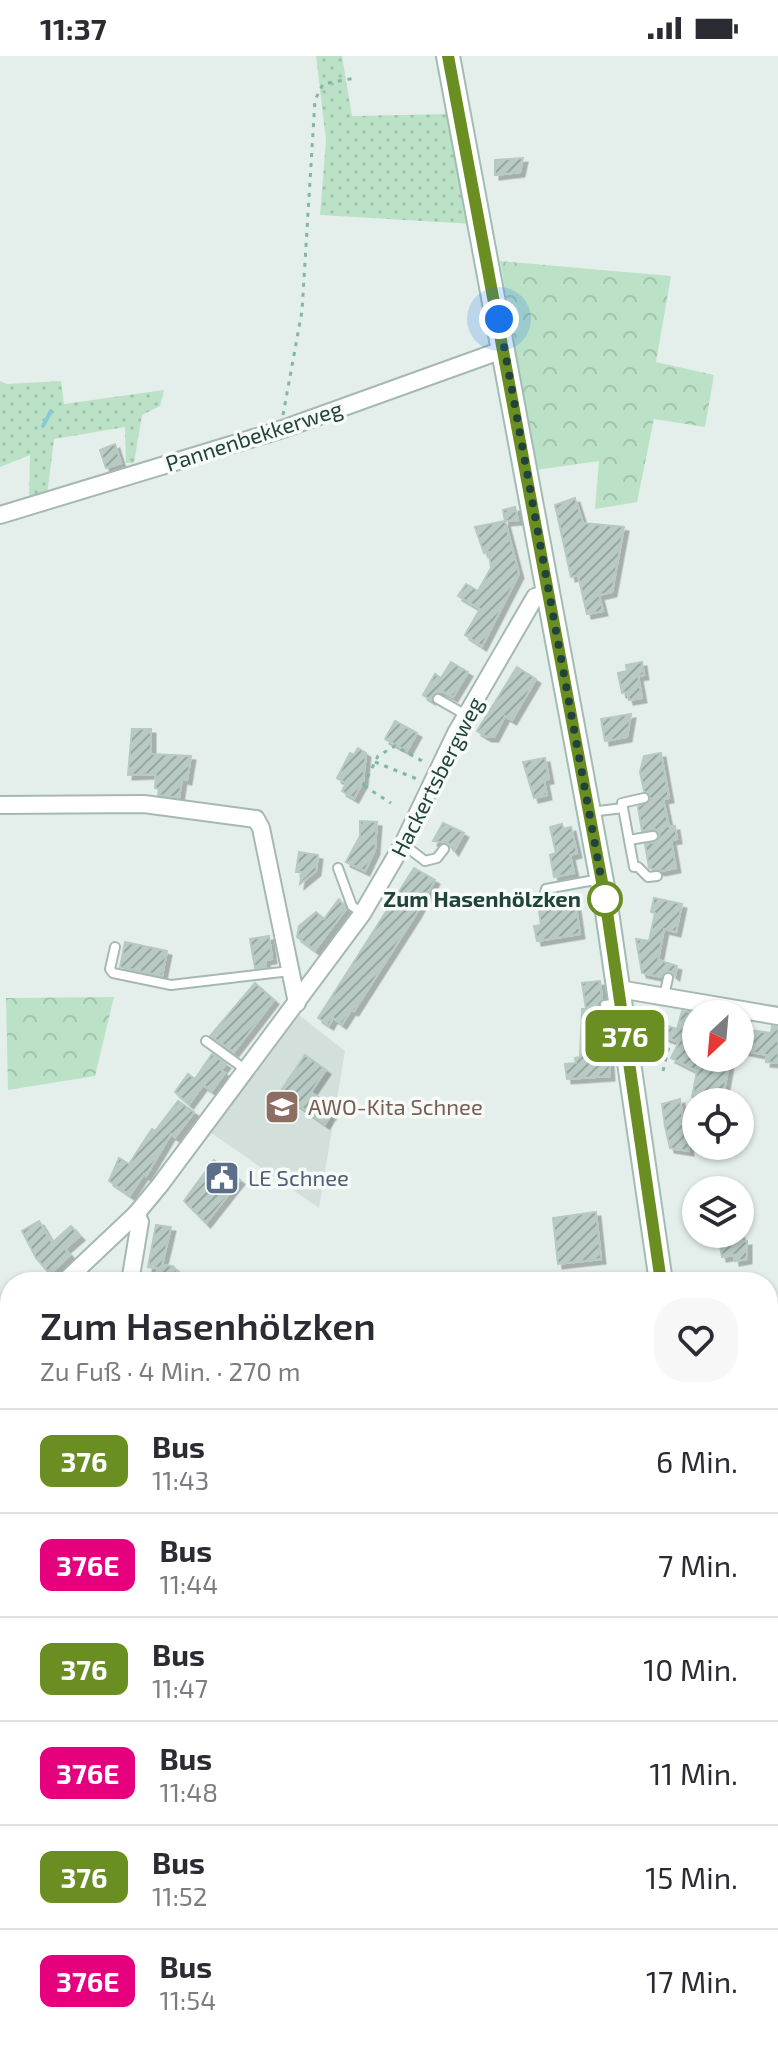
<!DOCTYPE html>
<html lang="de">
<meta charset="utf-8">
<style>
:root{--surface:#fff;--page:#f7f7f7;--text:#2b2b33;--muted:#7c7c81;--line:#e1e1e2}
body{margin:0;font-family:"Exo 2",sans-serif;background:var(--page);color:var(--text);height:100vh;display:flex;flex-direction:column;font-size:30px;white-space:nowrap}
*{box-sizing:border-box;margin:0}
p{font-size:26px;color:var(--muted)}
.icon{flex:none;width:44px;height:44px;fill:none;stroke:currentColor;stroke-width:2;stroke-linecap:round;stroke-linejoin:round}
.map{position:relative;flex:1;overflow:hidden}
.sheet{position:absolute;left:0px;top:1216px;width:778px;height:776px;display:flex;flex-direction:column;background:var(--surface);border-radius:32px 32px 0 0;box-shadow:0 2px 6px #0004}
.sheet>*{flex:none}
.badge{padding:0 16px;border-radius:12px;font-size:28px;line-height:52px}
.needle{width:52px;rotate:206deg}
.buttons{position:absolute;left:682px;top:944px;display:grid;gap:16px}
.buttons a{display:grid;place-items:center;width:72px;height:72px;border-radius:50%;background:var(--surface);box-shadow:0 2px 6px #0004;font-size:40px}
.you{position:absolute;width:40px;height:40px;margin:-20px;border:6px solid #fff;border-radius:50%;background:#1a73e8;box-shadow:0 0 0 12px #1a73e833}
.map>.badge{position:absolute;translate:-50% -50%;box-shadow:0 0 0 4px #fff}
.round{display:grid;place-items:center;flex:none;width:84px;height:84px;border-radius:32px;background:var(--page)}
.overview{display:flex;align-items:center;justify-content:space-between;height:136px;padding:0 40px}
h1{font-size:38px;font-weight:600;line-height:60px}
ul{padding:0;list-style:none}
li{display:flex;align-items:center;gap:24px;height:104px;padding:0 40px;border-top:2px solid var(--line)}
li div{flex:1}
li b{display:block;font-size:30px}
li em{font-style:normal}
li .badge{min-width:88px;font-weight:700;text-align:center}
.status{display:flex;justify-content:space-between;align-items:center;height:56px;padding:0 40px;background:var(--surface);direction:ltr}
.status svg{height:22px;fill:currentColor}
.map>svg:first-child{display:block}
.built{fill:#d2dfda}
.grass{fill:url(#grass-dots)}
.forest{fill:url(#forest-crowns)}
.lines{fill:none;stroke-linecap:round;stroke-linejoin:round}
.stream{stroke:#87cbd9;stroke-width:4}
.building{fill:url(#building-hatch);stroke:#b6cac2;stroke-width:2;filter:url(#shadow)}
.service-casing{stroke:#a6b8b3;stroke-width:12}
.minor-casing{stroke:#a6b8b3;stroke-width:20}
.secondary-casing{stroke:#a1bcb3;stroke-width:26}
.path{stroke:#82b6a7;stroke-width:3;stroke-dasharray:4 6;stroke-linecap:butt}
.service{stroke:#fff;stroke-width:8}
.minor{stroke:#fff;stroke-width:16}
.secondary{stroke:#fff;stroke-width:22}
.line-casing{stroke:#fff;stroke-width:18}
.line{stroke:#6b8e23;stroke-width:12}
.walk{stroke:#21433b;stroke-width:8;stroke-dasharray:0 14.4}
.stop-dot{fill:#fff;stroke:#6b8e23;stroke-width:4}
.labels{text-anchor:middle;stroke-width:7;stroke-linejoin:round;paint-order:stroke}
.street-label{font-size:22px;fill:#21433b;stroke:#f6fbf8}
.stop-label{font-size:22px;font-weight:bold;fill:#21433b;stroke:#f6fbf8;text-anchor:end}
.education-label{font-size:22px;fill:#785e54;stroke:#f6fbf8;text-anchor:start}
.service-label{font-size:22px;fill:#4e5e75;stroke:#f6fbf8;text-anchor:start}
</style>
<div class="status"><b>11:37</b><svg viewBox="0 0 49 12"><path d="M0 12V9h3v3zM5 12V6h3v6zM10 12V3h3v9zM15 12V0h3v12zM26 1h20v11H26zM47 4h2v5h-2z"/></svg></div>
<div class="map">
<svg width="778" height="1992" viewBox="0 0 778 1992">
<defs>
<pattern id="grass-dots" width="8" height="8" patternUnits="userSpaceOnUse" patternTransform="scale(2)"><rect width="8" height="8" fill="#bbe2c7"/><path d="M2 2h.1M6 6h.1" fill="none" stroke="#a0c3ac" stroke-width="1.8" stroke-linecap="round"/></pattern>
<pattern id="forest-crowns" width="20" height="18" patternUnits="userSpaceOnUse" patternTransform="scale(2)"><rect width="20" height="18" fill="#bbe2c7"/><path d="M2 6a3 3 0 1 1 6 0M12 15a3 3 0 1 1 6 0" fill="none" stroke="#a0c3ac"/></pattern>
<pattern id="building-hatch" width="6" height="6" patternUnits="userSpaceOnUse" patternTransform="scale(2)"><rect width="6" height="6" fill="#b9cac4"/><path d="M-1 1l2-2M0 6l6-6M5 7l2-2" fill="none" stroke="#96a6a0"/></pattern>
<filter id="shadow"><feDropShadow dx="4.5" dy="4.5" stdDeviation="0" flood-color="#0004"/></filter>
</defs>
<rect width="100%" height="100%" fill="#e4efeb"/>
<!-- built -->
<polygon class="built" points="299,959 345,995 319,1152 210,1076"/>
<!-- grass -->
<g class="grass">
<polygon points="316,0 342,0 352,60 451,58 473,168 320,159 326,84"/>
<polygon points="0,325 7,328 61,325 64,348 164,334 160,350 142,359 134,407 126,407 125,371 54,383 47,440 29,444 30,399 0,411"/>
<polygon points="0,1810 10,1810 10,1982 241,1982 242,1992 0,1992"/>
<polygon points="768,1940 778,1941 778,1992 543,1992 545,1982 768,1982"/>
</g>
<!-- forest -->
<g class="forest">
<polygon points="500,205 671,220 656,306 714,319 705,371 654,363 637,446 595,453 599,405 536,414"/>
<polygon points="114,941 95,1020 8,1034 6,942"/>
</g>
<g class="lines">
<!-- stream -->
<g class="stream">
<polyline points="43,370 51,355"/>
<polyline points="768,1511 778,1528"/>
<polyline points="192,1992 194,1982"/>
</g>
</g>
<!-- building -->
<g class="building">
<polygon points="523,102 520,116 495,119 495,104"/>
<polygon points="115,388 121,407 106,412 100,394"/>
<polygon points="575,442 583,467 624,471 612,536 599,539 603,555 587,558 578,519 571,521 555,449"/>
<polygon points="515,451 518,464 505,465 519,518 482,590 465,579 480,553 458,540 466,528 478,535 491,512 489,496 484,497 475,471 505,465 503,454"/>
<polygon points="451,606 468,616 453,641 442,635 434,637 431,644 423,639 435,618 441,622"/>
<polygon points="642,606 644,619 638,620 642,642 629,644 627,636 622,637 618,617 627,615 626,609"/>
<polygon points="517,611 536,623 512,664 505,660 494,681 487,681 477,675"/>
<polygon points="631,658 627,681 605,685 601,663"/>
<polygon points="395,665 417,677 407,695 385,683"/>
<polygon points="132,673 151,673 151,698 191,700 187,724 182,723 179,742 158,739 159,733 155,732 156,718 128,719"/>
<polygon points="358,692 366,697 363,726 354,742 342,735 346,727 337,722 350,697 354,699"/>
<polygon points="661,697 669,742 663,743 669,771 675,770 677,783 671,784 676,812 661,815 649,812 645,788 657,786 660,778 655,773 642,775 638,751 651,743 644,735 640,716 644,700"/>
<polygon points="545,702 549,723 544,724 547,739 534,742 523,706"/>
<polygon points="360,765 377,766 375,794 365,815 346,806 360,780"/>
<polygon points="443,767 464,777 454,795 448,787 433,785"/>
<polygon points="562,768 563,773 571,771 577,797 570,799 574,817 554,821 550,799 556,797 550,771"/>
<polygon points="299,796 318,799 316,815 300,828 302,816 296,816"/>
<polygon points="414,812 435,824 416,858 354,955 351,954 342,968 333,962 329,969 318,962"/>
<polygon points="654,842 682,848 676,876 664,873 658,904 677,910 675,920 669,915 661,921 642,917 636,883 649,885 655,857 651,856"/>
<polygon points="339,843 346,853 315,894 297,881 299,870 316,856 324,863"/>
<polygon points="575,844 580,878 537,885 534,870 541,869 539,855 546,854 549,848"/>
<polygon points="269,880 272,903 265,904 266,911 255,912 250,883"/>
<polygon points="125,886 167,895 162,920 120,911"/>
<polygon points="600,925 602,943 597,946 596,990 608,989 610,1020 567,1023 565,1008 576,1007 575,1002 580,1001 582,953 586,953 582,927"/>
<polygon points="255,927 274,944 234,996 210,980"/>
<polygon points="682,955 696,957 696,1002 730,1002 722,1046 692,1041 697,1015 671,1002 679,986 662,980 665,969 677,973"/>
<polygon points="772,970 778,971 778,1007 766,1006 767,999 740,994 740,979 747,979 751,974 771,977"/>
<polygon points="212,998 226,1008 221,1014 225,1017 212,1035 203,1029 189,1048 175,1036 188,1018 195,1023"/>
<polygon points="305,999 326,1014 311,1036 335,1053 325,1068 280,1036"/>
<polygon points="680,1043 683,1066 696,1065 696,1083 688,1084 689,1095 670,1092 665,1070 662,1048"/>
<polygon points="178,1045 194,1056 175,1081 171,1078 146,1120 144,1118 130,1139 109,1125 119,1102 129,1108 152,1073 155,1075"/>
<polygon points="214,1104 240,1124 206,1167 184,1145"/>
<polygon points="596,1156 601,1203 558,1208 553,1162"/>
<polygon points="39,1165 52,1187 71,1170 80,1180 65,1193 70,1199 50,1218 36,1202 22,1175"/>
<polygon points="156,1169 171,1171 162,1209 173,1210 180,1219 178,1226 156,1226 158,1212 148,1211"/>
<polygon points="718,1178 740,1178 742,1186 747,1185 747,1203 735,1205 734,1199 722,1201"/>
</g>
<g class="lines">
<!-- service casing -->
<g class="service-casing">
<g id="service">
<polyline points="438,643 466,659"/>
<polyline points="623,752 622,747 644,742"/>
<polyline points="590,756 623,752 634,811 638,811 648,821 657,820"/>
<polyline points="629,784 653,780"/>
<polyline points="403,788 425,805 437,802 444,793"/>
<polyline points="338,812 352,850 362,857"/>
<polyline points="542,849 546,833 600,823"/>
<polyline points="115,891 110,913 113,917 171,929 290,915"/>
<polyline points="664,940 668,922"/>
<polyline points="605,949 620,947"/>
<polyline points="744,973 748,955"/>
<polyline points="206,985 246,1014"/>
<polyline points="768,1254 778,1253"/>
<polyline points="543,1992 545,1982"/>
</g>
</g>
<!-- minor casing -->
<g class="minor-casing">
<g id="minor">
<polyline points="0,459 280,374 505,293"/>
<polyline points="0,749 144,748 256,763 261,772 297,947"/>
<polyline points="619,933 778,960"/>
<polyline points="64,1226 136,1158 160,1129 362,858 403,788 456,677 535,541 548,537"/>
<polyline points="130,1226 140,1166 136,1158"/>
<polyline points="0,1287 10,1277"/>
<polyline points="280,1992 298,1982"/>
</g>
</g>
<!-- secondary casing -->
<g class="secondary-casing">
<g id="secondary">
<polyline points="448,0 605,842 661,1226"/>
<polyline points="768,1614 778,1626"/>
</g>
</g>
<!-- path -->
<g class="path">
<polyline points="283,359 302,255 315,44 323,28 355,22"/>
<polyline points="375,706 417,723"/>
<polyline points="363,730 378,700 395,690 424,706"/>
<polyline points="364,730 391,747"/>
<polyline points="643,988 672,986"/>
<polyline points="663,1015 670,986"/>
<polyline points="0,1451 10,1452"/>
</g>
<!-- service -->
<use href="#service" class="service"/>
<!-- minor -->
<use href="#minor" class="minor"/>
<!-- secondary -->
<use href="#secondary" class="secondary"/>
</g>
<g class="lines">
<!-- line casing -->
<g class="line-casing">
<polyline id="line" points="448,0 605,842 661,1226"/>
</g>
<!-- line -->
<use href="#line" class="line"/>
<!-- walk -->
<polyline class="walk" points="499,263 605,843"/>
</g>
<!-- icons -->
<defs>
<g id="school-square" transform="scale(1.8)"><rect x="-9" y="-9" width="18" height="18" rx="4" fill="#8d6e63" stroke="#f6fbf8"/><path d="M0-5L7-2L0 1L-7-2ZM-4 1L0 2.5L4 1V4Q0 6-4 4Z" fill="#fff"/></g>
<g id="civic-square" transform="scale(1.8)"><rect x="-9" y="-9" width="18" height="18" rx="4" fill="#5c6f8a" stroke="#f6fbf8"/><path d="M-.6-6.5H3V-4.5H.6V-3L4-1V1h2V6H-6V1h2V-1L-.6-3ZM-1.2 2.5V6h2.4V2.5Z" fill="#fff"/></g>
</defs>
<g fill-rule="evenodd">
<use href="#school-square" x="282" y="1051"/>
<use href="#civic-square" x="222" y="1122"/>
</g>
<!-- markers -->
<circle class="stop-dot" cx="605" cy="843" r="16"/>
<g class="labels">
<!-- street labels -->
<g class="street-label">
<text transform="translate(254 380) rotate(-18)" y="8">Pannenbekkerweg</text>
<text transform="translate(437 721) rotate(-63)" y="8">Hackertsbergweg</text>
</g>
<!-- stop labels -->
<g class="stop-label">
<text x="581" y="851">Zum Hasenhölzken</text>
</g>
<!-- education labels -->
<g class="education-label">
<text x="308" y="1059">AWO-Kita Schnee</text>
</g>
<!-- service labels -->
<g class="service-label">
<text x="248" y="1130">LE Schnee</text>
</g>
</g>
</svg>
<div class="buttons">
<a><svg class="needle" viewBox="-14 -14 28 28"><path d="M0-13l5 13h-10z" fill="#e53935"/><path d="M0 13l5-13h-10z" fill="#7c7c81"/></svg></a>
<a><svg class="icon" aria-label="locate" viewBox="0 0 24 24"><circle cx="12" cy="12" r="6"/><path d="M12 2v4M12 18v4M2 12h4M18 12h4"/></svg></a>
<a><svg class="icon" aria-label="layers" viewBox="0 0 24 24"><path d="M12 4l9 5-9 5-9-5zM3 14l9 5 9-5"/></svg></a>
</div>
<div class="you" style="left:499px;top:263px"></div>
<b class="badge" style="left:625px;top:980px;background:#6b8e23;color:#fff">376</b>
<section class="sheet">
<div class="overview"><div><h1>Zum Hasenhölzken</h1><p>Zu Fuß · 4 Min. · 270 m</p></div><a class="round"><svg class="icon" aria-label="heart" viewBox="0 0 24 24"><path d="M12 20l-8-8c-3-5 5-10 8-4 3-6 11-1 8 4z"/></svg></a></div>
<ul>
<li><span class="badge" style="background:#6b8e23;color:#fff">376</span><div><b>Bus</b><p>11:43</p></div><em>6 Min.</em></li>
<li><span class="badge" style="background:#e6007e;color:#fff">376E</span><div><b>Bus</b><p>11:44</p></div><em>7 Min.</em></li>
<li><span class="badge" style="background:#6b8e23;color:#fff">376</span><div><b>Bus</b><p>11:47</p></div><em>10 Min.</em></li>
<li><span class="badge" style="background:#e6007e;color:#fff">376E</span><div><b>Bus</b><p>11:48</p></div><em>11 Min.</em></li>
<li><span class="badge" style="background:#6b8e23;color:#fff">376</span><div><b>Bus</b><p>11:52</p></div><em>15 Min.</em></li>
<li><span class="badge" style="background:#e6007e;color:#fff">376E</span><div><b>Bus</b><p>11:54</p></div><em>17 Min.</em></li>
</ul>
</section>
</div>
